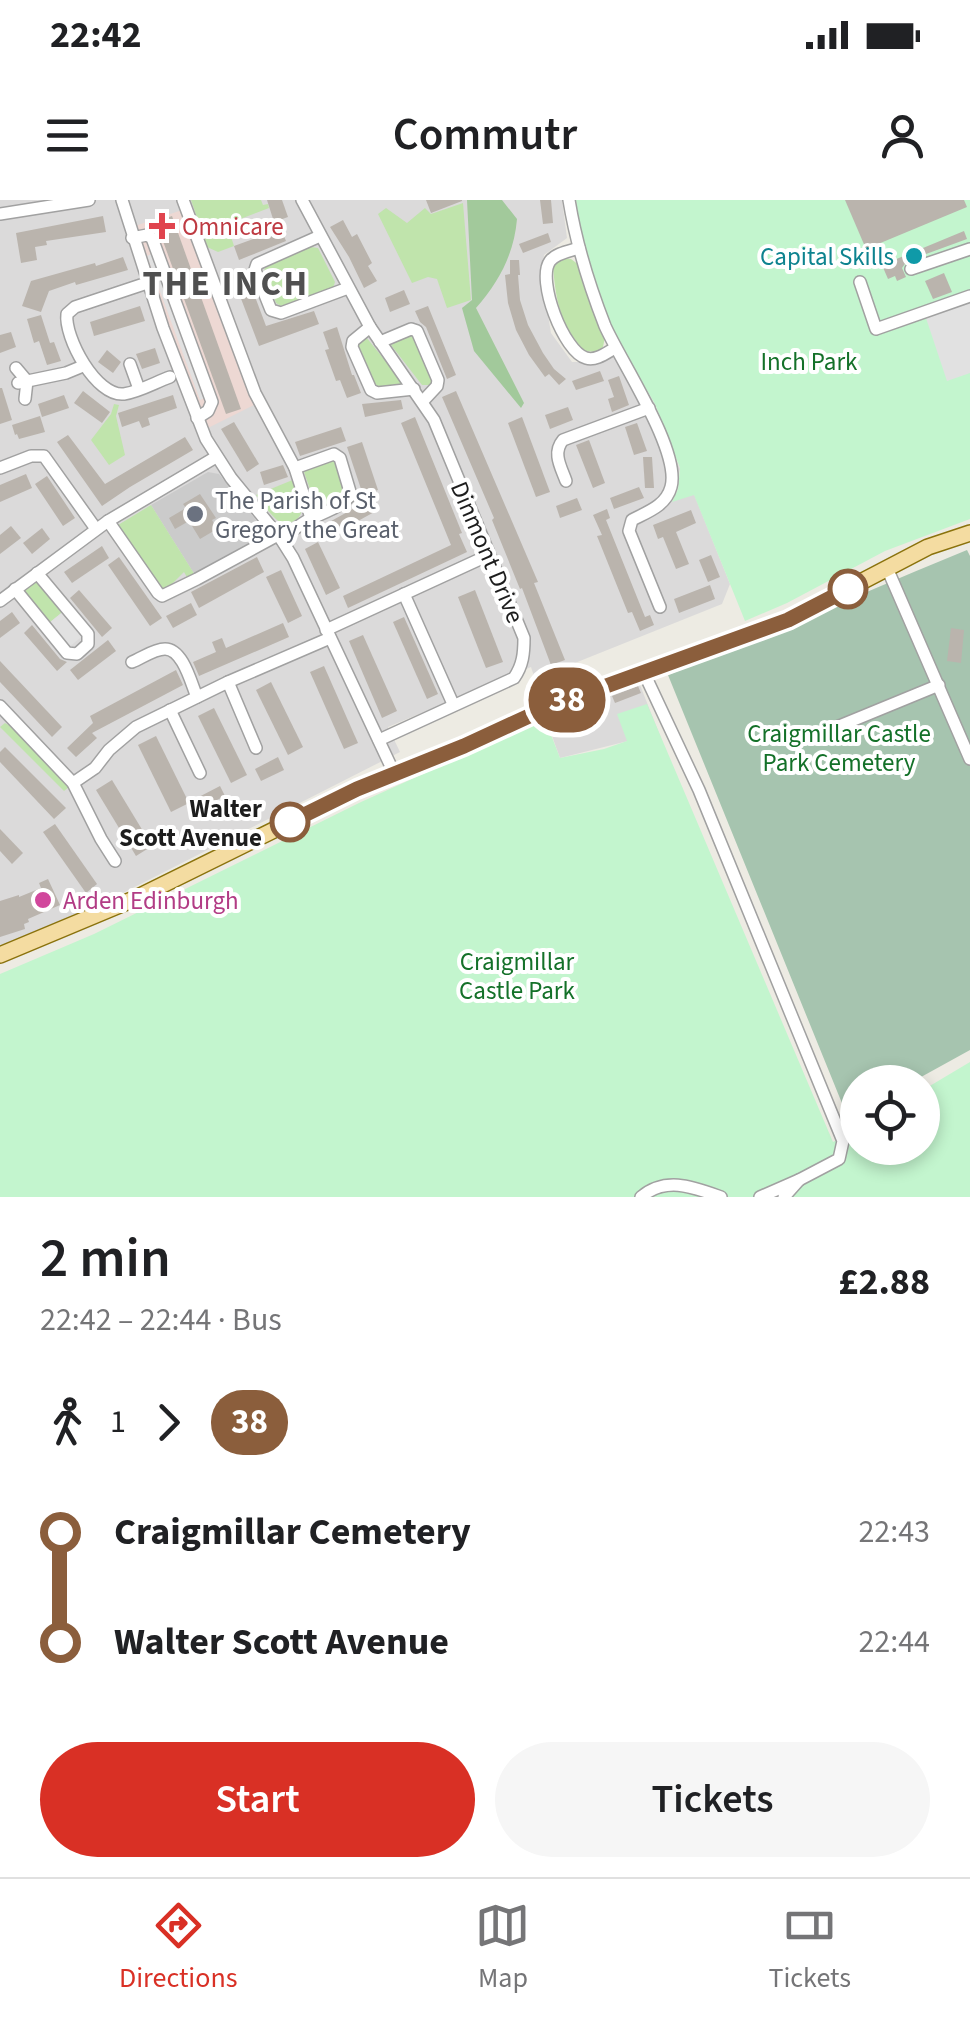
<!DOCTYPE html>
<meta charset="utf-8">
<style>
:root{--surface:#fff;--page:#f6f6f6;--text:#202124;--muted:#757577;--line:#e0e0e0;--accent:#d93025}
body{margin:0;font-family:"Source Sans 3",sans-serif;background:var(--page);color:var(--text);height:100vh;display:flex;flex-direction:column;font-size:38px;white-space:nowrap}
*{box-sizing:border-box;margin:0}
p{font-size:32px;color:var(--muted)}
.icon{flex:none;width:55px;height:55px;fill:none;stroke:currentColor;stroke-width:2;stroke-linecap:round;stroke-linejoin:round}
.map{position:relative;height:997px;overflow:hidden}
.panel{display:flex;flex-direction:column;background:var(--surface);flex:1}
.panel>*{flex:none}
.badge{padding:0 20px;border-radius:32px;font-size:35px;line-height:65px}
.controls{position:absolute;left:840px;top:865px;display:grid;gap:20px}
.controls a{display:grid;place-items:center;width:100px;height:100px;border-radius:50%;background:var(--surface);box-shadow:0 5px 15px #0003;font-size:50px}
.map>.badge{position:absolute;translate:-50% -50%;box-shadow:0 0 0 5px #fff}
.legs{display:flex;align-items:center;gap:15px;height:110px;padding:0 40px;font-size:32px}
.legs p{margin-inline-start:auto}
.summary{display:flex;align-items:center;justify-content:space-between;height:170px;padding:0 40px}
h1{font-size:55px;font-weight:600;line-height:75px}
.cta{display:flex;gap:20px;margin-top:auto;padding:20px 40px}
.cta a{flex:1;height:115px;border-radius:60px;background:var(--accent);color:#fff;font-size:40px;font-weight:600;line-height:115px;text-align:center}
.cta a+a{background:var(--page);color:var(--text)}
ul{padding:0 40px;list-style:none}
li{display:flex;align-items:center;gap:35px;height:110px;font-size:38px}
li i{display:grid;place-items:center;width:15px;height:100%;margin:0 12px;background:currentColor}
li i::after{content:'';width:25px;height:25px;margin:-12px;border:8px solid;border-radius:50%;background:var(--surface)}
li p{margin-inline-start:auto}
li:first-child i{background:linear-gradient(#0000 50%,currentColor 0)}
li:last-child i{background:linear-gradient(currentColor 50%,#0000 0)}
.status{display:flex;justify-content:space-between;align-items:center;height:70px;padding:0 50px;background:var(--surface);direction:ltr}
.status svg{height:28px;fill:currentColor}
header{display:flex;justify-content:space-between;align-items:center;height:130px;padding:0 40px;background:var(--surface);font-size:45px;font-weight:600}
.tab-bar{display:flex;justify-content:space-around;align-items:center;height:140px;border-top:2px solid var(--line);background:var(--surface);font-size:28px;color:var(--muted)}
.tab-bar a{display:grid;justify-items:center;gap:5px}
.tab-bar .on{color:var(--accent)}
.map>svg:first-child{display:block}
.residential{fill:#dbdada}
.commercial{fill:#edd8d3}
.religious{fill:#cbcbcb}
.grass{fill:#c0e4ac}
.forest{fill:#a2c99b}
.cemetery{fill:#a6c4af}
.park{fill:#c3f5ce}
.parking{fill:#e1e1e1}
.building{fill:#bab4ad}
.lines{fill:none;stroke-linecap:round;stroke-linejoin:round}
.minor-casing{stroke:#a1a1a1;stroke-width:14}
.major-casing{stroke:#8a720c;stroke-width:18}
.minor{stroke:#fff;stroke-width:11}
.major{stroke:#f4dca1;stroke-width:15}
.line-1-casing{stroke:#fff;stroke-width:22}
.line-1{stroke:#8b5e3c;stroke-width:15}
.health-dot{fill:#e0444e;stroke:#fff;stroke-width:4}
.culture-dot{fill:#0f9aa8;stroke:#fff;stroke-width:4}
.worship-dot{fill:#6b7280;stroke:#fff;stroke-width:4}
.stop-1-dot{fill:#fff;stroke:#8b5e3c;stroke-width:5}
.hotel-dot{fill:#d1479c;stroke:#fff;stroke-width:4}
.labels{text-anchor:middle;stroke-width:8;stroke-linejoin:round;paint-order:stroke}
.health-label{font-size:25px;fill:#be3a42;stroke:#fff;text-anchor:start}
.culture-label{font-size:25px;fill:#0d838f;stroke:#fff;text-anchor:end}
.park-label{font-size:25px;fill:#147129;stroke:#fff}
.worship-label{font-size:25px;fill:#5b616d;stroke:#fff;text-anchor:start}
.street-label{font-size:25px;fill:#1d1d1d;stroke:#fff}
.stop-label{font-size:25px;font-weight:bold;fill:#1d1d1d;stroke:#fff;text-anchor:end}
.hotel-label{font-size:25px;fill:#b23c85;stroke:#fff;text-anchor:start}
.district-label{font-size:35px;font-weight:bold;letter-spacing:2.5px;fill:#505050;stroke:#fff}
</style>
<div class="status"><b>22:42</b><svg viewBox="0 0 49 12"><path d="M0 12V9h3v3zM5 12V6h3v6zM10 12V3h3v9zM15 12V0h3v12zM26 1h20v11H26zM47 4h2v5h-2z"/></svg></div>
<header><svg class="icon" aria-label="menu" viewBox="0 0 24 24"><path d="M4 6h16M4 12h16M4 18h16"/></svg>Commutr<svg class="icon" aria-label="person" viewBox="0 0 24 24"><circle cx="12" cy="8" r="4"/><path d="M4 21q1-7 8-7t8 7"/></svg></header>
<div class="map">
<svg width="970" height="997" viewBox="0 0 970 997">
<rect width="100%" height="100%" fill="#edebe3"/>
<!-- residential -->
<g class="residential">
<polygon points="0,0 562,0 567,38 544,55 542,80 551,133 572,162 591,162 620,145 655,204 680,269 672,301 694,294 730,384 722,404 535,479 531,467 388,527 400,552 115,697 0,752"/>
<polygon points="638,480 661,538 628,541 560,558 544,514"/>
</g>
<!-- commercial -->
<polygon class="commercial" points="182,10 256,204 206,229 132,27"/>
<!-- religious -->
<polygon class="religious" points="208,272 219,274 267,334 235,355 230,354 202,369 201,373 195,375 151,305"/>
<!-- grass -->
<g class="grass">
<polygon points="191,0 261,0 263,5 268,4 269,8 227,24 234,46 218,52 207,47"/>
<polygon points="463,3 471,100 447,108 437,79 428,77 412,83 378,14 386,8 407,23 425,8 431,14"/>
<polygon points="311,47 318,48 335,82 333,88 281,106 276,103 264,71 266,65"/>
<path d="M561,58L571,59L579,65L605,137L603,147L596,152L584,151C560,124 556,102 553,67Z"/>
<polygon points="409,135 414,136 432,180 431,185 422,185 391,145"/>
<polygon points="366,137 401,180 401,184 380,187 374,184 358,144"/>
<polygon points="114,204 119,205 116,216 125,255 109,265 91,240 111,214"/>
<polygon points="332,260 338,262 346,294 321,310 316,307 303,269"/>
<path d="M295,279C299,293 310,315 292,322C285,325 282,324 277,320C269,313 262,303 256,295Z"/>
<polygon points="151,305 195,375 188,379 184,372 165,391 162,391 118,325"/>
<polygon points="39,380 65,410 49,423 23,392"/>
<polygon points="5,523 10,526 69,587 64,591 0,527"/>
</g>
<!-- forest -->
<path class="forest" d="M467,0H502L517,19C514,54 499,82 476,108L524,203L521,208L474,151L462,108L472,100Z"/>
<!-- cemetery -->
<path class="cemetery" d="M967,350L970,356V850L912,882H858L857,913L848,918L668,475C768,435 867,391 967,350Z"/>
<!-- park -->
<g class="park">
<polygon points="576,0 970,0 970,319 885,351 787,403 745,421 694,295 672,302 678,289 680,268 655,204 620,145 596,90 580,29"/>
<polygon points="647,504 833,942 857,929 858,948 922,948 923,890 970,862 970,997 0,997 0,774 94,734 361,602 545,519 560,558 604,549 627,541 617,514"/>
</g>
<!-- parking -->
<g class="parking">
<polygon points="154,53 207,197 200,200 147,56"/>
<polygon points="970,99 970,173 947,181 925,115"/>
<polygon points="65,410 85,434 68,448 49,423"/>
</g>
<!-- building -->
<g class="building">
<polygon points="267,0 282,0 288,17 274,22"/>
<polygon points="426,0 462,0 462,1 431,13"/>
<polygon points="540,0 551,0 553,23 543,24"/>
<polygon points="845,0 964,0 967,7 866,49"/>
<polygon points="103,16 106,32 46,41 47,45 35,47 37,60 21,63 16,33"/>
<polygon points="172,16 241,209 226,214 156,22"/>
<polygon points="343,20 352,37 357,34 372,63 368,66 377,81 364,88 349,57 330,27"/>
<polygon points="281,29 286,41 239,60 234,46"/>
<polygon points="964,31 967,39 907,61 902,68 906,77 897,81 895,76 888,79 882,65"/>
<polygon points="548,33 551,42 523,53 519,44"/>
<polygon points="123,57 128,70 76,85 75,82 49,91 41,112 22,106 31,81 95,63 96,66"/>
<polygon points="510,60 519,60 520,75 518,75 520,100 528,125 543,153 554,169 566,179 559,185 549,174 545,177 529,155 516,130 508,103 505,75 510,74"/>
<polygon points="245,70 266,126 314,111 319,124 259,146 232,75"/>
<polygon points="944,73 952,92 933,99 925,81"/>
<polygon points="404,90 410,104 390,112 385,98"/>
<polygon points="140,106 145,121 94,136 90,122"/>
<polygon points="428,106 456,175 447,179 426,127 420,122 415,111"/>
<polygon points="41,115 50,143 54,142 61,161 47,165 39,141 34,143 27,119"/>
<polygon points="337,127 352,175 354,175 361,193 347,198 340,180 336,181 325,150 329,149 323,132"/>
<polygon points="11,132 16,147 0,153 0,135"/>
<polygon points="155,148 160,163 142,169 136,154"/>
<polygon points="107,150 121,162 113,173 98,162"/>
<polygon points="600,171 604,181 576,190 572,181"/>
<polygon points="619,176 629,205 612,212 608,199 614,197 608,180"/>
<polygon points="0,188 2,188 12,220 0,224"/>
<polygon points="83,191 110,212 102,223 74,203"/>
<polygon points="456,191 538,382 534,383 565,460 551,465 522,388 520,389 492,320 494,318 442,197"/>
<polygon points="64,195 69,208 42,217 38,204"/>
<polygon points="173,195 177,208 148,218 150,225 142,228 139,221 122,227 118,213"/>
<polygon points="401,200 403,209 365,217 362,204"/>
<polygon points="568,207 573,220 550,229 545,215"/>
<polygon points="40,216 45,232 19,239 17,234 15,235 12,225"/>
<polygon points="415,217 462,333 459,334 467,352 348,408 343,396 451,345 401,223"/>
<polygon points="522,217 550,292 536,297 508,223"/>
<polygon points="234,222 259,264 247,272 221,229"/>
<polygon points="637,223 647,251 634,255 625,227"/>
<polygon points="341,227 346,241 300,256 295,242"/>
<polygon points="68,235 105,284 185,237 193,250 130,287 102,306 57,242"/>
<polygon points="589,240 605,283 593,288 576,245"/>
<polygon points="362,242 378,290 363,295 347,247"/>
<polygon points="643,257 652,257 654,288 645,288"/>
<polygon points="283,265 288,277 264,285 260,272"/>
<polygon points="26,274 32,288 0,302 0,285"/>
<polygon points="47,276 75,318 63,326 35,284"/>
<polygon points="639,287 644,298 614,309 610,298"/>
<polygon points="200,294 216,318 212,320 217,329 200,339 189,321 175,329 169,318 186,308 183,304"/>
<polygon points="577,298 582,310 560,318 556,306"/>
<polygon points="369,300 376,311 331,336 324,325"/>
<polygon points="607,309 610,318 606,320 645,417 650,415 654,425 640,431 632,412 628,413 597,336 602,335 593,315"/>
<polygon points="691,310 696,323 676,332 689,364 676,369 663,337 658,339 653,325"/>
<polygon points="11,326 21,338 0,354 0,335"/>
<polygon points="42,328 50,339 32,354 23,343"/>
<polygon points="318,342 340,388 326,395 305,349"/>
<polygon points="102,346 109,358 72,383 64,372"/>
<polygon points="711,355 720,377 708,382 699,360"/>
<polygon points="119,357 162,418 150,426 108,365"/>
<polygon points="257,357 264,372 199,408 191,392"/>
<polygon points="281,370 302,416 288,423 266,377"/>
<polygon points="710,385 715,399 679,413 674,399"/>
<polygon points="79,390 112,428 102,437 70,398"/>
<polygon points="475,390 503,462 486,468 458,397"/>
<polygon points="191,403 197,415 173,428 166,416"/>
<polygon points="12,412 20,423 0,438 0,421"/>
<polygon points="404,417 438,494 427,499 393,422"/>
<polygon points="283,423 289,437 199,476 193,462 216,452 212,442 222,438 226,448"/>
<polygon points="32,425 60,459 67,462 57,471 24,433"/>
<polygon points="951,428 964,430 961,463 947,461"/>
<polygon points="363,435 397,511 382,518 349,441"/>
<polygon points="108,440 116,451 78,480 70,470"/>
<polygon points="0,461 62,527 52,537 0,482"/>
<polygon points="324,466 358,543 344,549 310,472"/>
<polygon points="176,470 183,485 92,533 97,538 76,557 67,548 93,523 90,516"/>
<polygon points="271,482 303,547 288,555 256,490"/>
<polygon points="638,486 641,493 615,503 612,496"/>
<polygon points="214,508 247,575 231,583 198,516"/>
<polygon points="156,536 189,603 171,612 138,545"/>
<polygon points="5,547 66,608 54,619 0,562 0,552"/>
<polygon points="278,557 284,570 261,581 255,569"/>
<polygon points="112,580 152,646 136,656 96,590"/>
<polygon points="220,586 225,596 197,610 193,600"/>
<polygon points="55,624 97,684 86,693 43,632"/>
<polygon points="0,629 23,653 12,664 0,651"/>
<polygon points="48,679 60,705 28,719 29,722 24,724 25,729 0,737 0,701 19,695 19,697 41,688 39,683"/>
</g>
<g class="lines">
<!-- minor casing -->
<g class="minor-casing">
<g id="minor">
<polyline points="122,0 163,128 206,239 231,278 281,339 293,358 395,575"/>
<polyline points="183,0 255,193 295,268 311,318"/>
<path d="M302,0L370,127L434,220L524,438C524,453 523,465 514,478L379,540"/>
<path d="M569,0C576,43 589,85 605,126C621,162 681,251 671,287C666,306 647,312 632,320L629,331L660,407"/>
<polyline points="0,14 89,0"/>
<polyline points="320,36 257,64 255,70 271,110 281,113 348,88"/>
<polyline points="132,38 147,35 152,38 212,202 208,211 197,218"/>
<path d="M579,48C570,51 556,53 550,61C536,80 564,152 586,158C596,161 606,153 615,148"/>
<polyline points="911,69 970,49"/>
<polyline points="860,82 876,129 970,96"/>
<path d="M147,83L75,107L67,114C64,137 96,197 124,194C139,192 156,182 170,177"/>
<polyline points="370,127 353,141 352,147 371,190 377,193 414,189"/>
<polyline points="380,142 411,129 417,131 438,180 437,186 423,201"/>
<polyline points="130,164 139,189"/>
<polyline points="16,168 27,181 25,199"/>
<polyline points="18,183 66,173 83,166"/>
<polyline points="0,268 31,256 44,256 96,329"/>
<path d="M566,281C561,267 552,253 563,240L649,208"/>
<polyline points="108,321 158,393 162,396 197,379 278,335"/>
<path d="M281,339C290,333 299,325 308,320C324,312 338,309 351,295L340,258L334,254L295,268"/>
<polyline points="887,368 970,559"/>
<polyline points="15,389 67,453 77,454 88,444 88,434 37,373"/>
<polyline points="404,394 453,504"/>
<polyline points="0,401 108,321 216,257"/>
<polyline points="326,430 489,355"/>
<path d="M132,462C142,458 154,449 165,449C183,449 191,483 197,497"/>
<polyline points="644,473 699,590 843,941 839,959 799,980"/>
<polyline points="228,482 256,548"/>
<polyline points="0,506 73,583 101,639 115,661"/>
<polyline points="170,510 200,573"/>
<polyline points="810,538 939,485"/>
<polyline points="73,583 95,568 109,550 136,527 228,482 330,438"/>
<path d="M641,997C666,976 693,987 721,997"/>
<polyline points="760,997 799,980 784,997"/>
</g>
</g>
<!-- major casing -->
<g class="major-casing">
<polyline id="major" points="0,755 134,699 357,589 464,546 551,506 788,420 928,347 970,333"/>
</g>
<!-- minor -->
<use href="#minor" class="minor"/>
<!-- major -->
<use href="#major" class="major"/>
</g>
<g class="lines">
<!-- line-1 casing -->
<g class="line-1-casing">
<polyline id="line-1" points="290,622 357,589 464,546 551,506 788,420 848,389"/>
</g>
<!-- line-1 -->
<use href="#line-1" class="line-1"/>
</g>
<!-- markers -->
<path class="health-dot" d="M157 11h10v10h10v10h-10v10h-10v-10h-10v-10h10z"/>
<circle class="culture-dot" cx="914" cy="56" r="10"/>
<circle class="worship-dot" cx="195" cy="314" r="10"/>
<g class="stop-1-dot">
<circle cx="848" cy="389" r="18"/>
<circle cx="290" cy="622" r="18"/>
</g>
<circle class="hotel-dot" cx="43" cy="700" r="10"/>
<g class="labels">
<!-- health labels -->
<g class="health-label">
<text x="182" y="35">Omnicare</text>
</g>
<!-- culture labels -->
<g class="culture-label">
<text x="894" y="65">Capital Skills</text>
</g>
<!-- park labels -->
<g class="park-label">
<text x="809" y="170">Inch Park</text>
<text x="839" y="542">Craigmillar Castle<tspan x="839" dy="29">Park Cemetery</tspan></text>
<text x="517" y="770">Craigmillar<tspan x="517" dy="29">Castle Park</tspan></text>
</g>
<!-- worship labels -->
<g class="worship-label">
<text x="215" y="309">The Parish of St<tspan x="215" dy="29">Gregory the Great</tspan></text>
</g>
<!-- street labels -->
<g class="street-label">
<text transform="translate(488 352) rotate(67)" y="9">Dinmont Drive</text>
</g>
<!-- stop labels -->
<g class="stop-label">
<text x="262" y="617">Walter<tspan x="262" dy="29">Scott Avenue</tspan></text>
</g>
<!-- hotel labels -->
<g class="hotel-label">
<text x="63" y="709">Arden Edinburgh</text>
</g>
<!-- district labels -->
<g class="district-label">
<text x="226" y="95">THE INCH</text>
</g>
</g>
</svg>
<div class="controls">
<a><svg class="icon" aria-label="locate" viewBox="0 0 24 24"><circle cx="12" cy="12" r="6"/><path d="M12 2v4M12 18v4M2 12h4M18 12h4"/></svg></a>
</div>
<b class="badge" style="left:567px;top:500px;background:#8b5e3c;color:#fff">38</b>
</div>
<section class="panel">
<div class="summary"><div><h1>2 min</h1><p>22:42 – 22:44 · Bus</p></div><b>£2.88</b></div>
<div class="legs"><svg class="icon" aria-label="walk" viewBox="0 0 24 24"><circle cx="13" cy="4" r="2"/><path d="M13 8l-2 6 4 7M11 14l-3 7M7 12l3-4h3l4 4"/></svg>1<svg class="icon" aria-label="forward" viewBox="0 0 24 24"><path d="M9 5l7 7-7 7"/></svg><b class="badge" style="background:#8b5e3c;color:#fff">38</b></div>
<ul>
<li><i style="color:#8b5e3c"></i><b>Craigmillar Cemetery</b><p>22:43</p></li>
<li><i style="color:#8b5e3c"></i><b>Walter Scott Avenue</b><p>22:44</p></li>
</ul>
<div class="cta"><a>Start</a><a>Tickets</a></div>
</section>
<nav class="tab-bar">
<a class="on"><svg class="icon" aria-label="directions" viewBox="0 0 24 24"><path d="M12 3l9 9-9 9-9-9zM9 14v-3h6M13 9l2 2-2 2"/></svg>Directions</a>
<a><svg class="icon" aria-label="map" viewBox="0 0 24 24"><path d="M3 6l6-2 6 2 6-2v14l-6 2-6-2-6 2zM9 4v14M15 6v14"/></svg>Map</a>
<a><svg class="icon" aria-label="tickets" viewBox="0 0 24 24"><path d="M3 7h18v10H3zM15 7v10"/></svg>Tickets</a>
</nav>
